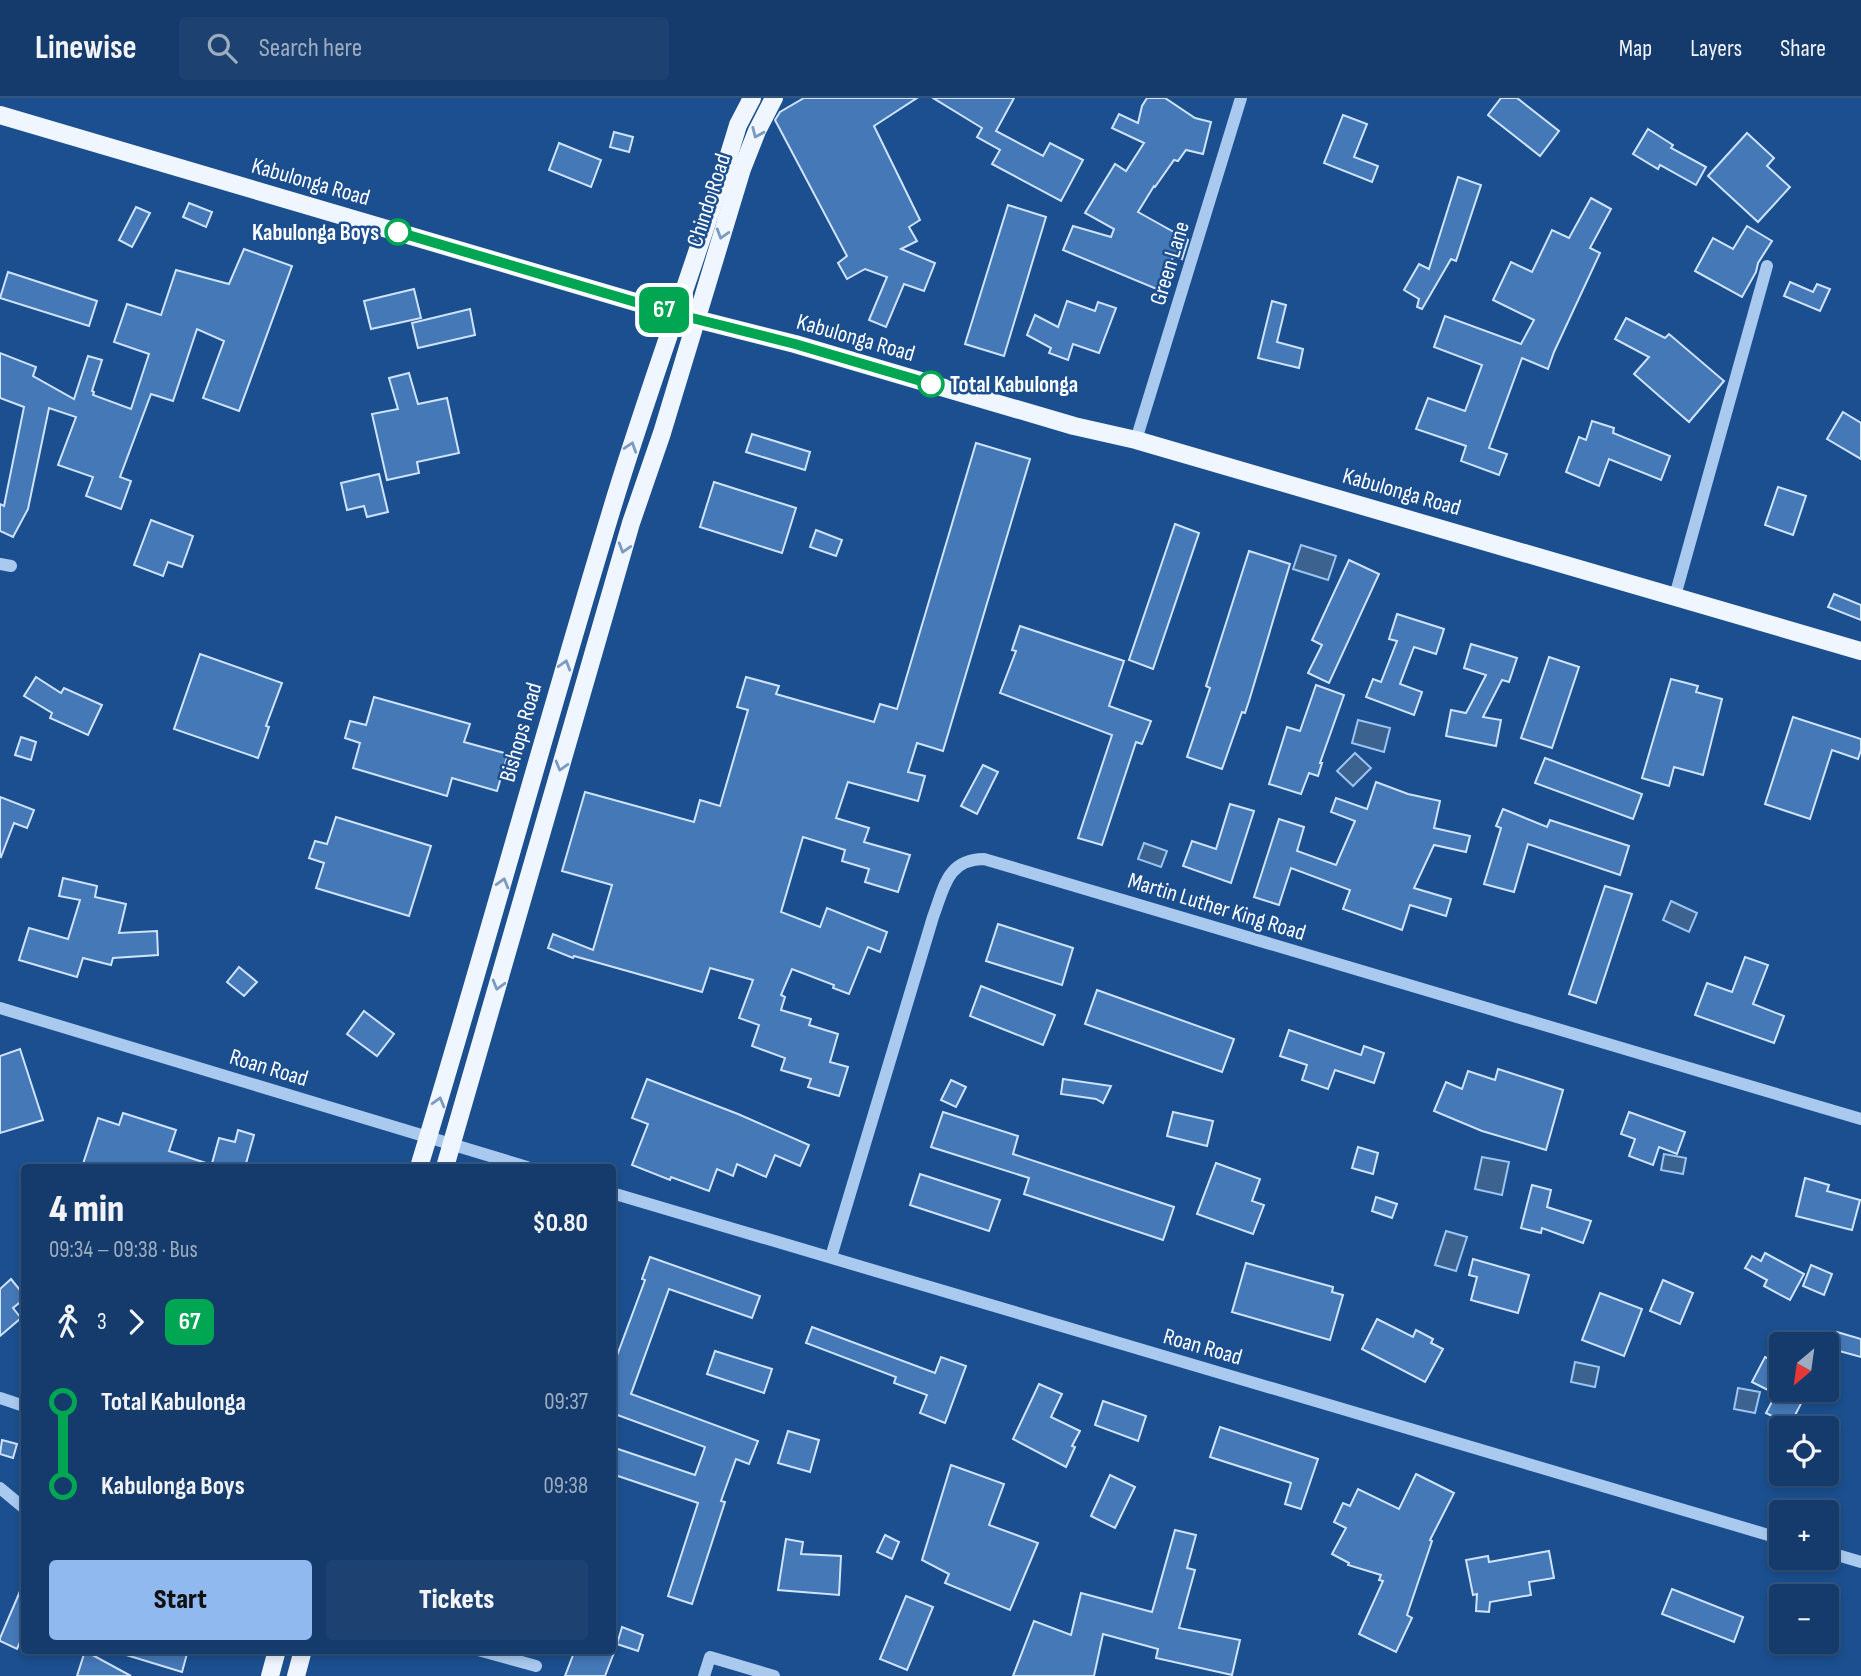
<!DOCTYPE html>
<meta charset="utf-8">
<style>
:root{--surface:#143b6b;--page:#1d4271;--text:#f1f3f6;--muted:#9dadc1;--line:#33557e;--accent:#90b9f0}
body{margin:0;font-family:"Sofia Sans Condensed",sans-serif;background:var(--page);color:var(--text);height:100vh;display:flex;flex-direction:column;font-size:26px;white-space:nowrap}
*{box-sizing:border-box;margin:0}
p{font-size:23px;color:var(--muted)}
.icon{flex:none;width:38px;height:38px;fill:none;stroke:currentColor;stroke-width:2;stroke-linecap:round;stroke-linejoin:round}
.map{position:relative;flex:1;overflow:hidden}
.side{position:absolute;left:21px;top:1066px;width:595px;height:490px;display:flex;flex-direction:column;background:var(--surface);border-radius:7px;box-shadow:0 4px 10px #0003,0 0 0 2px var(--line)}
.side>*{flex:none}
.badge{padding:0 14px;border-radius:10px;font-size:24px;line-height:46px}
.needle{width:46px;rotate:209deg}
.fabs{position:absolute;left:1769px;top:1234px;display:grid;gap:14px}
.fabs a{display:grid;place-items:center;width:70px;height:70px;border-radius:7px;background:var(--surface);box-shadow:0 4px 10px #0003,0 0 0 2px var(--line);font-size:35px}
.map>.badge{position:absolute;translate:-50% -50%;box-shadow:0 0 0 4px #fff}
.legs{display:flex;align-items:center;gap:10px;height:77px;padding:0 28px;font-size:23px}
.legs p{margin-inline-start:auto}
.headline{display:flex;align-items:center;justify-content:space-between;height:119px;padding:0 28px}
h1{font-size:38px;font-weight:800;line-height:52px}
.action{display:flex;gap:14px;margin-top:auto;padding:14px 28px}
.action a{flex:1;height:80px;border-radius:7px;background:var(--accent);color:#111;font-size:28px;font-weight:800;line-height:80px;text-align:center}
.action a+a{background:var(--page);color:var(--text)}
ul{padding:0 28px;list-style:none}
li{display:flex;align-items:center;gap:24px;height:84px;font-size:26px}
li i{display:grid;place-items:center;width:10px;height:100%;margin:0 9px;background:currentColor}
li i::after{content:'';width:18px;height:18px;margin:-9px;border:5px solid;border-radius:50%;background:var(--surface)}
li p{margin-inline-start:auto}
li:first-child i{background:linear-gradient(#0000 50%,currentColor 0)}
li:last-child i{background:linear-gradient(currentColor 50%,#0000 0)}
header{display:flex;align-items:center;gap:42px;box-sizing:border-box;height:98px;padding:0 35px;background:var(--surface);border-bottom:2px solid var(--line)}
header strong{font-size:33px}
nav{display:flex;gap:38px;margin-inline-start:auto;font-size:24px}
.search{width:490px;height:63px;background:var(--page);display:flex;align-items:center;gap:18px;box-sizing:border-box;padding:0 24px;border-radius:7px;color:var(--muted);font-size:26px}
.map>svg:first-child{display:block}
.water{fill:#3c6290;stroke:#9cc4f0;stroke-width:2}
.building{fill:#4478b7;stroke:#cfe3fa;stroke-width:2}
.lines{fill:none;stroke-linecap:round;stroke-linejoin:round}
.minor{stroke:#a9c9ee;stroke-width:12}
.major{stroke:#f0f6ff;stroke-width:18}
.oneway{stroke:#7b9ac1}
.line-1-casing{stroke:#fff;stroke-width:16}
.line-1{stroke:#00a651;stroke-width:10}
.stop-1-dot{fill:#fff;stroke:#00a651;stroke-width:3.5}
.labels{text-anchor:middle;stroke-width:5;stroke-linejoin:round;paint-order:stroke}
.street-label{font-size:23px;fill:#fff;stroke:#1b4f8f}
.stop-label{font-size:23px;font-weight:bold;fill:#fff;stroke:#1b4f8f;text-anchor:end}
</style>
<header>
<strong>Linewise</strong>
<div class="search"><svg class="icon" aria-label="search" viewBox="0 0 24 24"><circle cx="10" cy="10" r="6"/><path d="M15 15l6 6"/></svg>Search here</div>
<nav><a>Map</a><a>Layers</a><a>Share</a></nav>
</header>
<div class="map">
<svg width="1861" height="1578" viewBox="0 0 1861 1578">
<rect width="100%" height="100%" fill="#1b4f8f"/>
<!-- water -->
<g class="water">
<polygon points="1301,447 1336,458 1328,482 1293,471"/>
<polygon points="1358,622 1390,630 1384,654 1352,645"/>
<polygon points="1355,655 1371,670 1353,688 1337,673"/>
<polygon points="1144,745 1167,753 1161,769 1138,761"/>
<polygon points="1671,803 1697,815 1689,834 1663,822"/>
<polygon points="1664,1056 1686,1060 1683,1076 1661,1072"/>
<polygon points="1482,1059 1509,1064 1502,1097 1475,1091"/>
<polygon points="1446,1133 1467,1139 1456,1173 1435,1167"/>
<polygon points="1575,1264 1599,1269 1595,1289 1571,1284"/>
<polygon points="1738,1290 1760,1294 1755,1315 1734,1311"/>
</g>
<!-- building -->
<g class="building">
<polygon points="804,0 917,0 874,28 920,122 909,129 917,143 901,151 935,165 924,193 904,186 886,229 869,222 887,179 865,171 847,181 838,165 847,158 775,22 780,14"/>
<polygon points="933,0 1014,0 996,33 1043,58 1050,45 1083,62 1061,103 992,66 1000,52 977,39 982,30"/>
<polygon points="1147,0 1165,0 1195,20 1211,24 1203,56 1186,52 1178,63 1174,62 1155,89 1154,88 1138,114 1188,142 1182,161 1174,157 1159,192 1063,152 1073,128 1111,139 1114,131 1085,115 1115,66 1126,73 1144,45 1112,30 1119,16 1138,25 1142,8"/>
<polygon points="1501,0 1517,0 1559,33 1540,58 1488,17"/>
<polygon points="1343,17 1367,26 1354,59 1378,68 1372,84 1324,65"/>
<polygon points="1648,31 1673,47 1671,50 1706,69 1696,87 1660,67 1658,71 1633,56"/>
<polygon points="614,34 633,39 629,54 610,49"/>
<polygon points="1747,35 1774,60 1767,68 1790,89 1758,124 1708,78"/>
<polygon points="559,45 601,62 591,89 549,72"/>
<polygon points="1458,79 1481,87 1456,163 1451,161 1422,211 1417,209 1419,201 1404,192 1419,166 1429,171"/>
<polygon points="1591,100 1611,111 1590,150 1600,155 1554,254 1548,271 1522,260 1489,350 1507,356 1499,377 1461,363 1466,348 1416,331 1428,300 1465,313 1482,267 1434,249 1445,218 1521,246 1534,222 1493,202 1511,164 1532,174 1552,132 1569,140"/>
<polygon points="189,105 212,114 206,129 183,119"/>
<polygon points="1008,107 1046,119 1004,258 965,246"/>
<polygon points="136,109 150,115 132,149 119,142"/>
<polygon points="1747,128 1772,143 1758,165 1756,174 1742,199 1695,173 1713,140 1733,151"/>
<polygon points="244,151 292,168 239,313 203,300 224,243 197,231 173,303 151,296 120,379 131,383 121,411 86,398 93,379 58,367 76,319 49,310 28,411 13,439 0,433 0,406 4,408 24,309 0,300 0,255 36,269 33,278 74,301 88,258 102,262 92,293 94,294 93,297 131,311 149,256 114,244 127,206 161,217 176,172 229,186"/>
<polygon points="8,174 97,203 89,228 0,200"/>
<polygon points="1790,184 1813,194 1817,186 1830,191 1820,213 1784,198"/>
<polygon points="414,191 421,220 371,231 364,203"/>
<polygon points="1067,203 1095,213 1098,204 1116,210 1099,255 1073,246 1068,262 1049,255 1051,250 1027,237 1035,217 1058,229"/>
<polygon points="1272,203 1286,207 1277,244 1303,251 1299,270 1258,260"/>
<polygon points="470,211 475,237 418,250 412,225"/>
<polygon points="1626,220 1665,240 1669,236 1724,283 1689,324 1634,276 1649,259 1615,241"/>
<polygon points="409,275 418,306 447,300 459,355 417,364 419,375 387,382 372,316 398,311 389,280"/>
<polygon points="1843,314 1861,325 1861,361 1827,341"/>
<polygon points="1592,323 1614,330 1613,335 1670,358 1661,382 1609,361 1599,388 1566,374 1579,339 1586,342"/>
<polygon points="752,336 810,354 805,372 746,354"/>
<polygon points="976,345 1030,361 943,653 917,645 908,674 925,678 918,703 848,684 836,720 869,730 864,744 910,757 898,794 865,784 869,771 842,763 845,752 803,739 781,814 820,829 827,810 887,834 880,854 868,849 849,896 833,890 834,887 792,871 781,897 785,899 781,912 811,921 809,927 838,936 830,964 848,969 839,998 808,989 811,981 781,972 785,960 752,948 759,927 739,920 753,882 710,870 702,894 574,858 573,860 548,850 553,836 593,852 612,787 562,773 585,694 694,724 700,702 720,708 748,612 737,609 746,579 779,588 776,596 874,624 880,606 897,611"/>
<polygon points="379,376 388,414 367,419 364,408 347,412 341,385"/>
<polygon points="714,384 796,410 782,455 700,429"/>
<polygon points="1778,389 1806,398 1793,437 1765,427"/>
<polygon points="151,422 193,438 182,469 168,464 163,478 134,467"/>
<polygon points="1175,426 1199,435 1153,571 1129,562"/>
<polygon points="816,432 842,442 836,458 810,449"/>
<polygon points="1249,453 1290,466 1249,603 1245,615 1242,614 1222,671 1187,659 1210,590 1206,588"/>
<polygon points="1349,462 1379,476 1329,585 1308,575 1322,547 1312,542"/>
<polygon points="1834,496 1861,507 1861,522 1828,509"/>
<polygon points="1397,516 1444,531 1436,556 1414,549 1400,586 1422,594 1414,617 1366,599 1373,581 1381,584 1397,543 1389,541"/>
<polygon points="1020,528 1124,563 1109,608 1151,623 1142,646 1136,644 1102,747 1078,740 1112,637 1000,595 1016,553 1012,552"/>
<polygon points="1471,546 1517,560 1509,584 1502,582 1483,619 1501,622 1496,648 1446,638 1451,612 1466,615 1486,577 1464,570"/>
<polygon points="200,556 282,585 266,628 269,629 258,660 174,631"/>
<polygon points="1549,559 1579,569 1552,650 1521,640"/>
<polygon points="36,579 61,595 64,590 102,607 88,637 50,620 52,615 24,598"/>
<polygon points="1671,581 1698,588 1696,594 1722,601 1703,677 1674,669 1669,688 1642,680"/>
<polygon points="1316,587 1344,597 1320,665 1322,665 1318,678 1309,675 1301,696 1269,686 1287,629 1300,633"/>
<polygon points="374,599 470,626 464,644 508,656 497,693 452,680 447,698 353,670 360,645 345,640 350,623 366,627"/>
<polygon points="1793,619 1861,641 1861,652 1858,661 1832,652 1810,721 1765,706"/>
<polygon points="21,639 36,644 31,662 15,657"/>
<polygon points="1545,660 1642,696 1633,721 1535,685"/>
<polygon points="983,667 998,674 977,716 961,708"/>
<polygon points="1376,684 1408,696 1440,703 1434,730 1470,738 1466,754 1434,747 1414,790 1451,801 1446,818 1410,807 1402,832 1343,811 1350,792 1291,770 1279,807 1254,799 1279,721 1304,729 1297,753 1336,767 1355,723 1331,714 1336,700 1367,711"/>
<polygon points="0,699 34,712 27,730 14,725 1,759 0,758"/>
<polygon points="1230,706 1254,713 1231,785 1183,768 1192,743 1216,751"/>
<polygon points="1503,711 1547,729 1550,722 1629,748 1620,777 1528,746 1514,794 1484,786 1501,730 1496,728"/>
<polygon points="336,719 431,748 409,818 316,790 324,765 309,760 315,743 327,746"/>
<polygon points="63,780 97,788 95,799 126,806 119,835 157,833 158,857 113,860 111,867 83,860 77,879 19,862 29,830 68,841 80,802 59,798"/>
<polygon points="1605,788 1632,796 1596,905 1569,896"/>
<polygon points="998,826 1073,850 1062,887 986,863"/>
<polygon points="1745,859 1768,867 1753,906 1784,918 1774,945 1695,917 1707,885 1732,894"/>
<polygon points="239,869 257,884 244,898 227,884"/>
<polygon points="981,888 1055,917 1043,947 970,918"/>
<polygon points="1097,892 1234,941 1222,974 1085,926"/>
<polygon points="364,913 394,936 377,958 347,936"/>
<polygon points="1289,932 1361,957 1364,948 1384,955 1374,985 1335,972 1328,991 1302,982 1307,967 1280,958"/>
<polygon points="20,951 43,1022 0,1035 0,958"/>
<polygon points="1498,971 1563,992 1546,1052 1482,1033 1434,1013 1446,984 1462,991 1468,973 1495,982"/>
<polygon points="647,981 738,1016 809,1047 800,1068 775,1057 766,1079 737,1066 733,1078 717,1071 709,1093 671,1079 670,1082 632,1067 648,1026 632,1020"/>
<polygon points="1063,981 1111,988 1103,1005 1096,1001 1061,996"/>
<polygon points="951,982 966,989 956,1009 941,1002"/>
<polygon points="943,1014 1018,1038 1013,1056 1174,1109 1163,1142 1024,1096 1029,1080 931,1049"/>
<polygon points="1173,1014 1213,1023 1207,1048 1167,1038"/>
<polygon points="1629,1014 1685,1034 1677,1056 1659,1049 1653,1067 1629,1058 1635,1041 1621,1036"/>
<polygon points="123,1015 176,1032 169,1053 209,1066 209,1069 82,1069 98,1020 119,1027"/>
<polygon points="238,1032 254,1037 245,1069 211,1069 219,1040 235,1044"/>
<polygon points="1358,1049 1378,1055 1373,1076 1352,1070"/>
<polygon points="1216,1065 1260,1081 1252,1103 1264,1107 1253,1136 1197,1116"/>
<polygon points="920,1076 1000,1102 989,1133 910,1107"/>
<polygon points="1805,1080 1829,1087 1827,1093 1860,1102 1852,1132 1796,1118"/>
<polygon points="1532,1087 1551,1092 1547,1109 1591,1123 1583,1145 1542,1130 1541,1135 1521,1130"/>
<polygon points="1376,1099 1397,1106 1392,1120 1372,1113"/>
<polygon points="1765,1155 1804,1176 1790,1202 1764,1188 1767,1182 1745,1170 1752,1158 1761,1163"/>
<polygon points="650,1159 760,1198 752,1220 669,1191 631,1296 758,1343 749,1366 736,1361 721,1403 725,1404 692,1506 668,1498 698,1405 612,1376 612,1349 695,1377 705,1349 612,1315 612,1271 645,1182 642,1181"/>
<polygon points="1473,1161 1529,1177 1518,1215 1471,1202 1477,1179 1469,1177"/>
<polygon points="1246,1165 1333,1189 1332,1194 1343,1197 1330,1242 1232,1214"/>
<polygon points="1811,1167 1832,1176 1824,1197 1803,1188"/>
<polygon points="11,1181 24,1197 24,1201 13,1210 21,1220 0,1238 0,1191"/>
<polygon points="1663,1182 1693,1195 1680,1226 1650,1213"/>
<polygon points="1600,1195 1642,1211 1624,1258 1582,1242"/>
<polygon points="1377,1221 1413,1239 1416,1232 1433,1241 1431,1245 1443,1251 1425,1284 1362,1251"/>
<polygon points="812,1229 935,1275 941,1259 966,1268 945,1325 920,1315 927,1297 894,1285 896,1279 806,1245"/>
<polygon points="1837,1234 1861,1241 1861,1259 1832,1251"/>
<polygon points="715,1253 772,1271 764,1295 707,1276"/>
<polygon points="1765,1259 1782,1268 1782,1292 1808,1292 1790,1327 1766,1315 1776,1296 1752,1284"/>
<polygon points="1039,1286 1062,1296 1051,1319 1080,1333 1072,1348 1075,1349 1066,1369 1013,1341"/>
<polygon points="1103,1303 1146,1318 1138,1343 1095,1327"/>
<polygon points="1220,1329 1318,1361 1301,1411 1285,1406 1291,1385 1210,1359"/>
<polygon points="788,1333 819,1342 810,1374 778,1365"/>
<polygon points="2,1342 17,1346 13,1360 0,1356"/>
<polygon points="951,1367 1004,1386 989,1427 1038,1445 1010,1512 945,1485 949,1476 922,1462"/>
<polygon points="1416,1376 1454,1395 1430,1442 1432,1443 1407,1517 1412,1520 1396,1554 1359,1536 1383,1483 1379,1482 1381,1477 1348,1467 1349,1465 1332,1456 1346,1430 1334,1424 1343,1405 1350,1408 1358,1391 1399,1411"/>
<polygon points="1110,1377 1135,1389 1115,1430 1091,1418"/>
<polygon points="1175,1432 1196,1437 1187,1470 1195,1472 1179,1530 1240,1542 1232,1577 1156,1560 1158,1551 1103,1536 1094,1578 1013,1578 1034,1523 1071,1537 1081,1495 1152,1514"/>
<polygon points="885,1437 899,1444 892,1461 877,1454"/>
<polygon points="786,1441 803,1444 801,1456 841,1458 839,1497 778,1492"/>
<polygon points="1549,1453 1554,1480 1529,1484 1531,1497 1490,1504 1489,1514 1476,1513 1477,1496 1473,1497 1466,1462 1488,1458 1489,1464"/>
<polygon points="24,1484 24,1535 17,1551 0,1543 0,1540"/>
<polygon points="1672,1491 1743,1519 1734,1544 1662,1516"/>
<polygon points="906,1498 933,1509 907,1572 880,1561"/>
<polygon points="622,1529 643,1537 638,1553 617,1546"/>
<polygon points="124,1552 188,1552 182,1574 123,1556"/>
<polygon points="575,1552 615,1552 605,1578 565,1578"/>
<polygon points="85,1553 131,1578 77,1578"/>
</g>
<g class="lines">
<!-- minor -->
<g class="minor">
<polyline points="1136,342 1241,0"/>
<polyline points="0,466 11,468"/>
<polyline points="1675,498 1767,168"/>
<polyline points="0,910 527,1069"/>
<polyline points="612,1095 1782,1441"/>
<path d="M831,1159L933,819C944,790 947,761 984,761L1861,1021"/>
<polyline points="0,1300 24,1308"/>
<polyline points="0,1390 24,1410"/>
<polyline points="1827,1454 1861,1464"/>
<polyline points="478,1552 536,1568"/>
<polyline points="704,1578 710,1559 774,1578"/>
</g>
<!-- major -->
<g class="major">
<polyline points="0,17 676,216 795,246 1074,328 1136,342 1861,553"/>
<path d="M419,1069C485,852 544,634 610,417C649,286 699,158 738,27L752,0"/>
<polyline points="445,1069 631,425 662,335 742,71 757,33 774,0"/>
<polyline points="270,1578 277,1552"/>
<polyline points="296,1578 303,1552"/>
</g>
</g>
<!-- one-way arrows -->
<defs><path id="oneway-chevron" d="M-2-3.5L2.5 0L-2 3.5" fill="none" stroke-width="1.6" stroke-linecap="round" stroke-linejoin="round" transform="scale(1.75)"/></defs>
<g class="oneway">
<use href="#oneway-chevron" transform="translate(757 35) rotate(114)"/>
<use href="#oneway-chevron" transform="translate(722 136) rotate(107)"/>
<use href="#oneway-chevron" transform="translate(631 349) rotate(-72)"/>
<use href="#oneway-chevron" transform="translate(624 450) rotate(107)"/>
<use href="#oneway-chevron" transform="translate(565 567) rotate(-73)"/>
<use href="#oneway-chevron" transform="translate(561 668) rotate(106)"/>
<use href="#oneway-chevron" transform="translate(503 785) rotate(-74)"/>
<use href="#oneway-chevron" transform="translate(498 887) rotate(106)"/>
<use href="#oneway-chevron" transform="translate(439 1004) rotate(-74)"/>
</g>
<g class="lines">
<!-- line-1 casing -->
<g class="line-1-casing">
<polyline id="line-1" points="398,134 676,216 795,246 931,286"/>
</g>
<!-- line-1 -->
<use href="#line-1" class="line-1"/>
</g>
<!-- markers -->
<g class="stop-1-dot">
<circle cx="398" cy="134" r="12"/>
<circle cx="931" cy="286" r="12"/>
</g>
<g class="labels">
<!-- street labels -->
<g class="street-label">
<text transform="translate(311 83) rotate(16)" y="8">Kabulonga Road</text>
<text transform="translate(708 102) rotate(-72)" y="8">Chindo Road</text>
<text transform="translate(1169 165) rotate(-73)" y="8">Green Lane</text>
<text transform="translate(856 239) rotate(16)" y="8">Kabulonga Road</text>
<text transform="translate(1402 393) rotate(16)" y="8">Kabulonga Road</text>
<text transform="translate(520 634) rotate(-74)" y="8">Bishops Road</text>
<text transform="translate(1217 808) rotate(17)" y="8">Martin Luther King Road</text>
<text transform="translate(269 969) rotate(17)" y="8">Roan Road</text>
<text transform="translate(1203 1248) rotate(16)" y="8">Roan Road</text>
</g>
<!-- stop labels -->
<g class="stop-label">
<text x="379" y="142">Kabulonga Boys</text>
<text x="950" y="294" text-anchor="start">Total Kabulonga</text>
</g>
</g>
</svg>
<div class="fabs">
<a><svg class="needle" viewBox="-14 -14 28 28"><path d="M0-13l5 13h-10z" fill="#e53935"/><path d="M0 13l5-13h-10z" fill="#9dadc1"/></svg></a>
<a><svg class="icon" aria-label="locate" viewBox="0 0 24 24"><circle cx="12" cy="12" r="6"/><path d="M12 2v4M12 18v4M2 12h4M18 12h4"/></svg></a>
<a>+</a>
<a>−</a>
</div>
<b class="badge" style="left:664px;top:212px;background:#00a651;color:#fff">67</b>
<section class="side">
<div class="headline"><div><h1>4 min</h1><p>09:34 – 09:38 · Bus</p></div><b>$0.80</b></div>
<div class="legs"><svg class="icon" aria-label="walk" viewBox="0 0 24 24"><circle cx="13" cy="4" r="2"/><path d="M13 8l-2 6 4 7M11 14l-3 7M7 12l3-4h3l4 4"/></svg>3<svg class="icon" aria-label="forward" viewBox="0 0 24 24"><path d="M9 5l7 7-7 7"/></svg><b class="badge" style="background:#00a651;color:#fff">67</b></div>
<ul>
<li><i style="color:#00a651"></i><b>Total Kabulonga</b><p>09:37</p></li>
<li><i style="color:#00a651"></i><b>Kabulonga Boys</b><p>09:38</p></li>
</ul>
<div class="action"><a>Start</a><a>Tickets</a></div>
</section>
</div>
